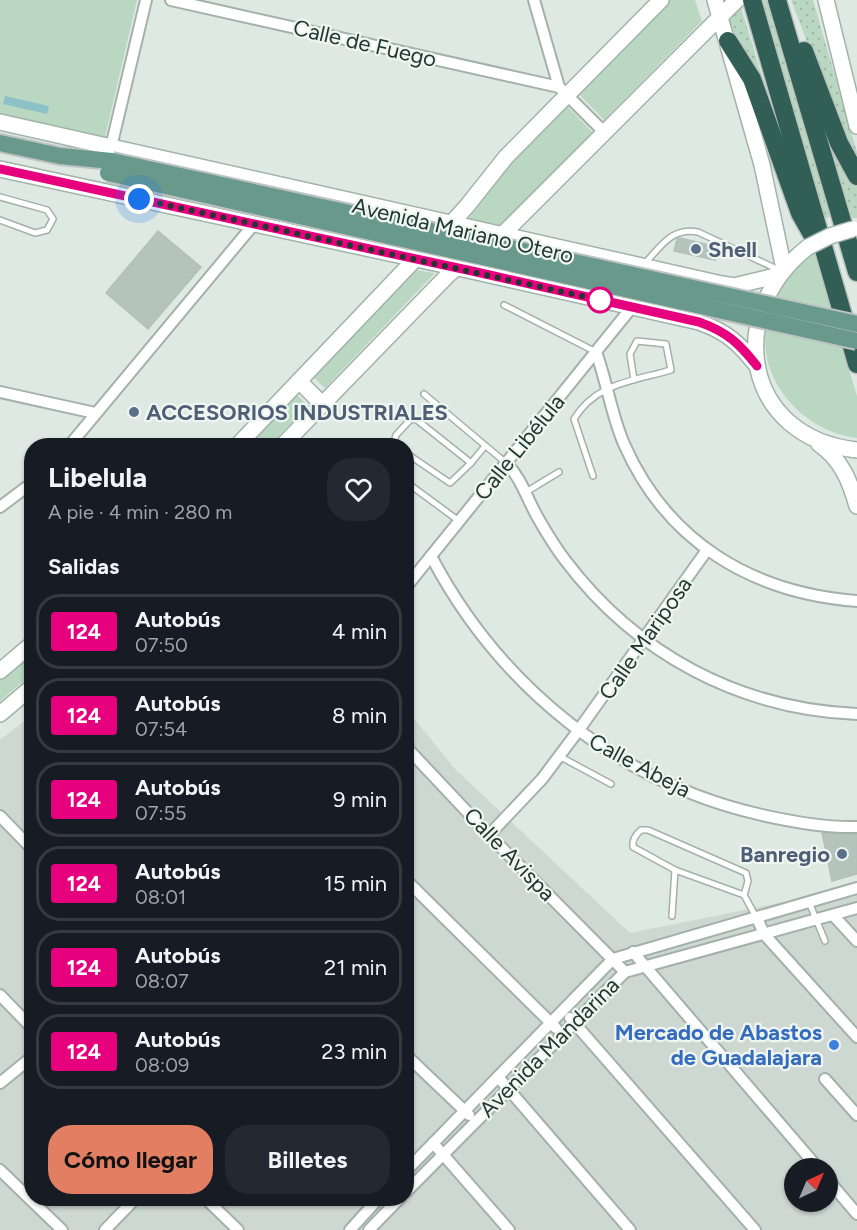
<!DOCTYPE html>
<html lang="es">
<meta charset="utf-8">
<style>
:root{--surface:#171b24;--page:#242831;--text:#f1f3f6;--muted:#9ea1a6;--line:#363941;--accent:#e27f63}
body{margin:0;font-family:Figtree,sans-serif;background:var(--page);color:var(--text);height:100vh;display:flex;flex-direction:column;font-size:22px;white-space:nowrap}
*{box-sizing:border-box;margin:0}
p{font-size:20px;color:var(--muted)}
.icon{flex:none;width:33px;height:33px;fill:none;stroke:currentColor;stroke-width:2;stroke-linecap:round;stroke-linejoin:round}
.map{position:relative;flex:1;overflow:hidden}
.side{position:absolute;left:24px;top:438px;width:390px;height:768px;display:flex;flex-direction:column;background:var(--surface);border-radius:24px;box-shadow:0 2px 4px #0004}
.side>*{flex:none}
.badge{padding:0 12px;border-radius:4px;font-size:21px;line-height:39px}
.needle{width:39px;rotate:44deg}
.fabs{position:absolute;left:784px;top:1158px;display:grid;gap:12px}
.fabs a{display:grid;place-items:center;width:54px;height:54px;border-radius:50%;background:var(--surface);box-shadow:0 2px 4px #0004;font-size:30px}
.you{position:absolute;width:30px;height:30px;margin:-15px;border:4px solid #fff;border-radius:50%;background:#1a73e8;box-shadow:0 0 0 9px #1a73e833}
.map>.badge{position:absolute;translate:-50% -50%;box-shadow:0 0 0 3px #fff}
h2{padding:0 24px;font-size:22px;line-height:54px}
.round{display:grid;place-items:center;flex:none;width:63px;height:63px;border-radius:24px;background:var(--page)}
.summary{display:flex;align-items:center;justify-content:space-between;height:102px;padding:0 24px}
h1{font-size:28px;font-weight:700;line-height:45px}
.button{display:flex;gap:12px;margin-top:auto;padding:12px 24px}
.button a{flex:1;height:69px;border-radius:24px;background:var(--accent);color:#111;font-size:24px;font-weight:700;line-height:69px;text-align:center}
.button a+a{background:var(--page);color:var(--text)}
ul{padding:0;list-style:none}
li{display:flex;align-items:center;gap:18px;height:75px;margin:0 12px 9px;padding:0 12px;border:3px solid var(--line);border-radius:24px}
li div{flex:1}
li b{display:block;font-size:22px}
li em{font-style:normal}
li .badge{min-width:66px;font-weight:700;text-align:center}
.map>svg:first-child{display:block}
.built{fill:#ced8d3;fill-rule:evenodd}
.grass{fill:url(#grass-dots)}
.green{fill:#bad8c1}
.water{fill:#8cc1c8}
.building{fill:#b5c3bd;stroke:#b2c1bb;stroke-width:1.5}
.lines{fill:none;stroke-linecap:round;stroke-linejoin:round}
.lane-casing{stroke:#a3b0ab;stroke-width:8}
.street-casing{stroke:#a3b0ab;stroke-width:14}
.secondary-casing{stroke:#a0b3ab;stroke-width:18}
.primary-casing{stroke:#bdc3c1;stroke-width:20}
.highway-casing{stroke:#bdc3c1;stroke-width:21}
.lane{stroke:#fff;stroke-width:5}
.street{stroke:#fff;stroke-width:10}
.secondary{stroke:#fff;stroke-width:15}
.primary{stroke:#68998b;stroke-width:16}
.highway{stroke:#315f55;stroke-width:18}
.secondary-bridge-casing{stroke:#a0b3ab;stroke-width:18;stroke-linecap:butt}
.primary-bridge-casing{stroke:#bdc3c1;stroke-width:20;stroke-linecap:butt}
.secondary-bridge{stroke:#fff;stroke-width:15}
.primary-bridge{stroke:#68998b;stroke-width:16}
.line-casing{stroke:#fff;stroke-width:14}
.line{stroke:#e6007e;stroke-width:9}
.walk{stroke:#223731;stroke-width:6;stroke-dasharray:0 10.8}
.service-dot{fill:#5c6f8a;stroke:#eff6f2;stroke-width:2}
.stop-dot{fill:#fff;stroke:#e6007e;stroke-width:3}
.shop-dot{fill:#3f7fe0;stroke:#eff6f2;stroke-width:2}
.labels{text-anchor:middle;stroke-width:4.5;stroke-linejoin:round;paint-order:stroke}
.street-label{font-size:22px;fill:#223731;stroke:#eff6f2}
.service-label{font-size:22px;font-weight:bold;fill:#4e5e75;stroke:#eff6f2;text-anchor:start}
.shop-label{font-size:22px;font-weight:bold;fill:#366cbe;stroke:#eff6f2;text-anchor:end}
</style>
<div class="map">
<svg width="857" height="1230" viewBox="0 0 857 1230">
<defs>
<pattern id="grass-dots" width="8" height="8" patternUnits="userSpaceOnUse" patternTransform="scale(1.5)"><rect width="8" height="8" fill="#bad8c1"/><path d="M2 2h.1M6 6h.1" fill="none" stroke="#a0baa6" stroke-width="1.8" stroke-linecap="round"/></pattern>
</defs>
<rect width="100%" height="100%" fill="#dfe9e4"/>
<!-- built -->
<path class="built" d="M31,716L32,1198H406V720L412,716L455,769L630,933L794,900L857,883V1230H0V740ZM795,1168H828V1202H795Z"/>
<!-- grass -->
<g class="grass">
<polygon points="760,0 768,0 830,217 823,219"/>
<polygon points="791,0 813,0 857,152 857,165 848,149"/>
<polygon points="741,8 795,183 727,23"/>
<polygon points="799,50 857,181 857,218 851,218"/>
</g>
<!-- green -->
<g class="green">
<polygon points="0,0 137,0 105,137 0,116"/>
<polygon points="670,0 695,0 702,21 604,120 579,94"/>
<polygon points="567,106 594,134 501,228 467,221 514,158"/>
<path d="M814,252L857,396V438C804,432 755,379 767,324C768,318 770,312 772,306C774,300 775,293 778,288C784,277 804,262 814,252Z"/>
<polygon points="415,270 435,273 325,388 313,377"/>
<polygon points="297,395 308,406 270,445 249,445"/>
<polygon points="31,655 31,675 0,701 0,681"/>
</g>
<!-- water -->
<polygon class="water" points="5,96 49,106 47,114 3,104"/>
<!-- building -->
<g class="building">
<polygon points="158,231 201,267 148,329 106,293"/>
<polygon points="680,238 718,247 715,260 674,251 677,239"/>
<polygon points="822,833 857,834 857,874 832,881"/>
</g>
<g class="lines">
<!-- lane casing -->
<g class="lane-casing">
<g id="lane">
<polyline points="0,197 47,210 53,219 47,230 35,233 0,220"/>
<path d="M644,264C661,247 671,227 698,232L781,271"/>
<polyline points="504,305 596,352"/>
<polyline points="424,394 506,463"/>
<polyline points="397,446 394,442 396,435 411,419 417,420 471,463"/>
<polyline points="406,453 450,483 471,463 485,446"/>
<path d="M593,476L574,419C596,383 633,381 671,370L666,344L637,341L630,354L634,380"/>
<polyline points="406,482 459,521"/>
<polyline points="526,492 559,472"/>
<polyline points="559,756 611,784"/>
<polyline points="675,870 744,895"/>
<polyline points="809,902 825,941"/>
<path d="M672,916L675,870L633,847C632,840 635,835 641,830H648L746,873L748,881L744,895L756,917"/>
</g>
</g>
<!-- street casing -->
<g class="street-casing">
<g id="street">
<polyline points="171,0 559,87"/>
<polyline points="534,0 559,87 605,133"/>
<polyline points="111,147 146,0"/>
<path d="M596,352C607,382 611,414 624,444C667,542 752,593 857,601"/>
<polyline points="0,392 95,413"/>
<polyline points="69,446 254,224"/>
<path d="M506,463C522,479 527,499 538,518C546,532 555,547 565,560C636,654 739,709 857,714"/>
<polyline points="0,507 32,483"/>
<path d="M431,556C499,686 619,783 762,815C793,822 825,828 857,827"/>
<polyline points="406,587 632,307"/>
<polyline points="406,731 408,749 489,835 625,972"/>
<polyline points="0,816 32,849"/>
<polyline points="489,835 542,779 578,731 707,550"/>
<polyline points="406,880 556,1028"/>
<polyline points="833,915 857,941"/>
<polyline points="757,918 764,934 857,1037"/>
<polyline points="633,952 818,1168"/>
<polyline points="0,995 32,1028"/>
<polyline points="570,1018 755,1230"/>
<polyline points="406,1055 469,1115"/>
<polyline points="498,1077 630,1230"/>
<polyline points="825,1079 857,1115"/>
<polyline points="0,1083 32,1057"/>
<polyline points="433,1143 509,1230"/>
<polyline points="0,1170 62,1230"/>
<polyline points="406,1171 613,959 857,888"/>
<polyline points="828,1180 857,1214"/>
<polyline points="406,1192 625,972 857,908"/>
<polyline points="205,1198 238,1230"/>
<polyline points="105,1230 136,1198"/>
<polyline points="350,1230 379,1198"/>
<polyline points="369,1230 400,1198"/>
</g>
</g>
<!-- secondary casing -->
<g class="secondary-casing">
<g id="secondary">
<polyline points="715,0 762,165 784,269"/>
<polyline points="826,0 857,126"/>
<polyline points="0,122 722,284 734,286 779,275"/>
<path d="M0,169L472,271L699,322C727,332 739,343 757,366"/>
<polyline points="448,227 467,206 506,157 661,0"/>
<polyline points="496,239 503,234 737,0"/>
<path d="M808,247C723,313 743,438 857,450"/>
<polyline points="299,381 322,404"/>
<path d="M819,444C841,459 850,481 857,506"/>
<polyline points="237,446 420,254"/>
<polyline points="282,446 448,275 462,263"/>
<polyline points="0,671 32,644"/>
<polyline points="0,714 32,687"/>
</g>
</g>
<!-- primary casing -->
<g class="primary-casing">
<polyline id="primary" points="0,143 60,156 112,161"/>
</g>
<!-- highway casing -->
<g class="highway-casing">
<g id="highway">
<polyline points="752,0 857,364"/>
<polyline points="777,0 857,272"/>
<polyline points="728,41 752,79 800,213 813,236"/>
<polyline points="804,51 839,143 857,176"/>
</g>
</g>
<!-- lane -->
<use href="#lane" class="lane"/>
<!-- street -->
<use href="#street" class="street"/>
<!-- secondary -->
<use href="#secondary" class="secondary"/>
<!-- primary -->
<use href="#primary" class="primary"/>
<!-- highway -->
<use href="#highway" class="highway"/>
<!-- secondary-bridge casing -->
<g class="secondary-bridge-casing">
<polyline id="secondary-bridge" points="808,247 830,236 853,229"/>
</g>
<!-- primary-bridge casing -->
<g class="primary-bridge-casing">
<g id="primary-bridge">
<polyline points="112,161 857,324"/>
<polyline points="108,173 857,341"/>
</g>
</g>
<!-- secondary-bridge -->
<use href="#secondary-bridge" class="secondary-bridge"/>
<!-- primary-bridge -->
<use href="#primary-bridge" class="primary-bridge"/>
</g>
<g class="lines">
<!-- line casing -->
<g class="line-casing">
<path id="line" d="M0,169L472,271L699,322C727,332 739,343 757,366"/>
</g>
<!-- line -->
<use href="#line" class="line"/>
<!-- walk -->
<polyline class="walk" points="139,199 609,302 600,300"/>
</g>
<!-- markers -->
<g class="service-dot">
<circle cx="696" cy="249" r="6"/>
<circle cx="134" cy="412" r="6"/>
<circle cx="842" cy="854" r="6"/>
</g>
<circle class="stop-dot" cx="600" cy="300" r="12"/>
<circle class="shop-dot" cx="834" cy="1045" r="6"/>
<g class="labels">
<!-- street labels -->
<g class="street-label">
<text transform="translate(365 43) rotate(13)" y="8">Calle de Fuego</text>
<text transform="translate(463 230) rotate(13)" y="8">Avenida Mariano Otero</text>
<text transform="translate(519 447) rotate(-51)" y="8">Calle Libélula</text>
<text transform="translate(645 638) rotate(-55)" y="8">Calle Mariposa</text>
<text transform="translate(640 765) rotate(28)" y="8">Calle Abeja</text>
<text transform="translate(510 854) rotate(46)" y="8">Calle Avispa</text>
<text transform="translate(549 1047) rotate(-45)" y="8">Avenida Mandarina</text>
</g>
<!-- service labels -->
<g class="service-label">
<text x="708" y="257">Shell</text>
<text x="146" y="420">ACCESORIOS INDUSTRIALES</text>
<text x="830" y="862" text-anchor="end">Banregio</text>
</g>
<!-- shop labels -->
<g class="shop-label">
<text x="822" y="1040">Mercado de Abastos<tspan x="822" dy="25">de Guadalajara</tspan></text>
</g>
</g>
</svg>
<div class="fabs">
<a><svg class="needle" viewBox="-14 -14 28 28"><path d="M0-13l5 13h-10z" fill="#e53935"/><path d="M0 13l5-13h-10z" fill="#9ea1a6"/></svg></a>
</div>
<div class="you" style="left:139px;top:199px"></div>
<section class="side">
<div class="summary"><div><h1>Libelula</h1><p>A pie · 4 min · 280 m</p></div><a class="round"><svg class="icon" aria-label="heart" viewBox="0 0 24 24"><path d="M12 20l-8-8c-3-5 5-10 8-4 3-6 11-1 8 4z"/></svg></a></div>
<h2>Salidas</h2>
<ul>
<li><span class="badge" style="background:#e6007e;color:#fff">124</span><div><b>Autobús</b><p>07:50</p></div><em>4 min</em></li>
<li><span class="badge" style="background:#e6007e;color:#fff">124</span><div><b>Autobús</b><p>07:54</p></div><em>8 min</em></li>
<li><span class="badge" style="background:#e6007e;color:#fff">124</span><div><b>Autobús</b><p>07:55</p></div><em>9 min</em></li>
<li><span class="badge" style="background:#e6007e;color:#fff">124</span><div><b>Autobús</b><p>08:01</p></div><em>15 min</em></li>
<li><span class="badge" style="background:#e6007e;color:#fff">124</span><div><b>Autobús</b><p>08:07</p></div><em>21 min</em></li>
<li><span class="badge" style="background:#e6007e;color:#fff">124</span><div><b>Autobús</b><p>08:09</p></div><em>23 min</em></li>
</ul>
<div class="button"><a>Cómo llegar</a><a>Billetes</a></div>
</section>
</div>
